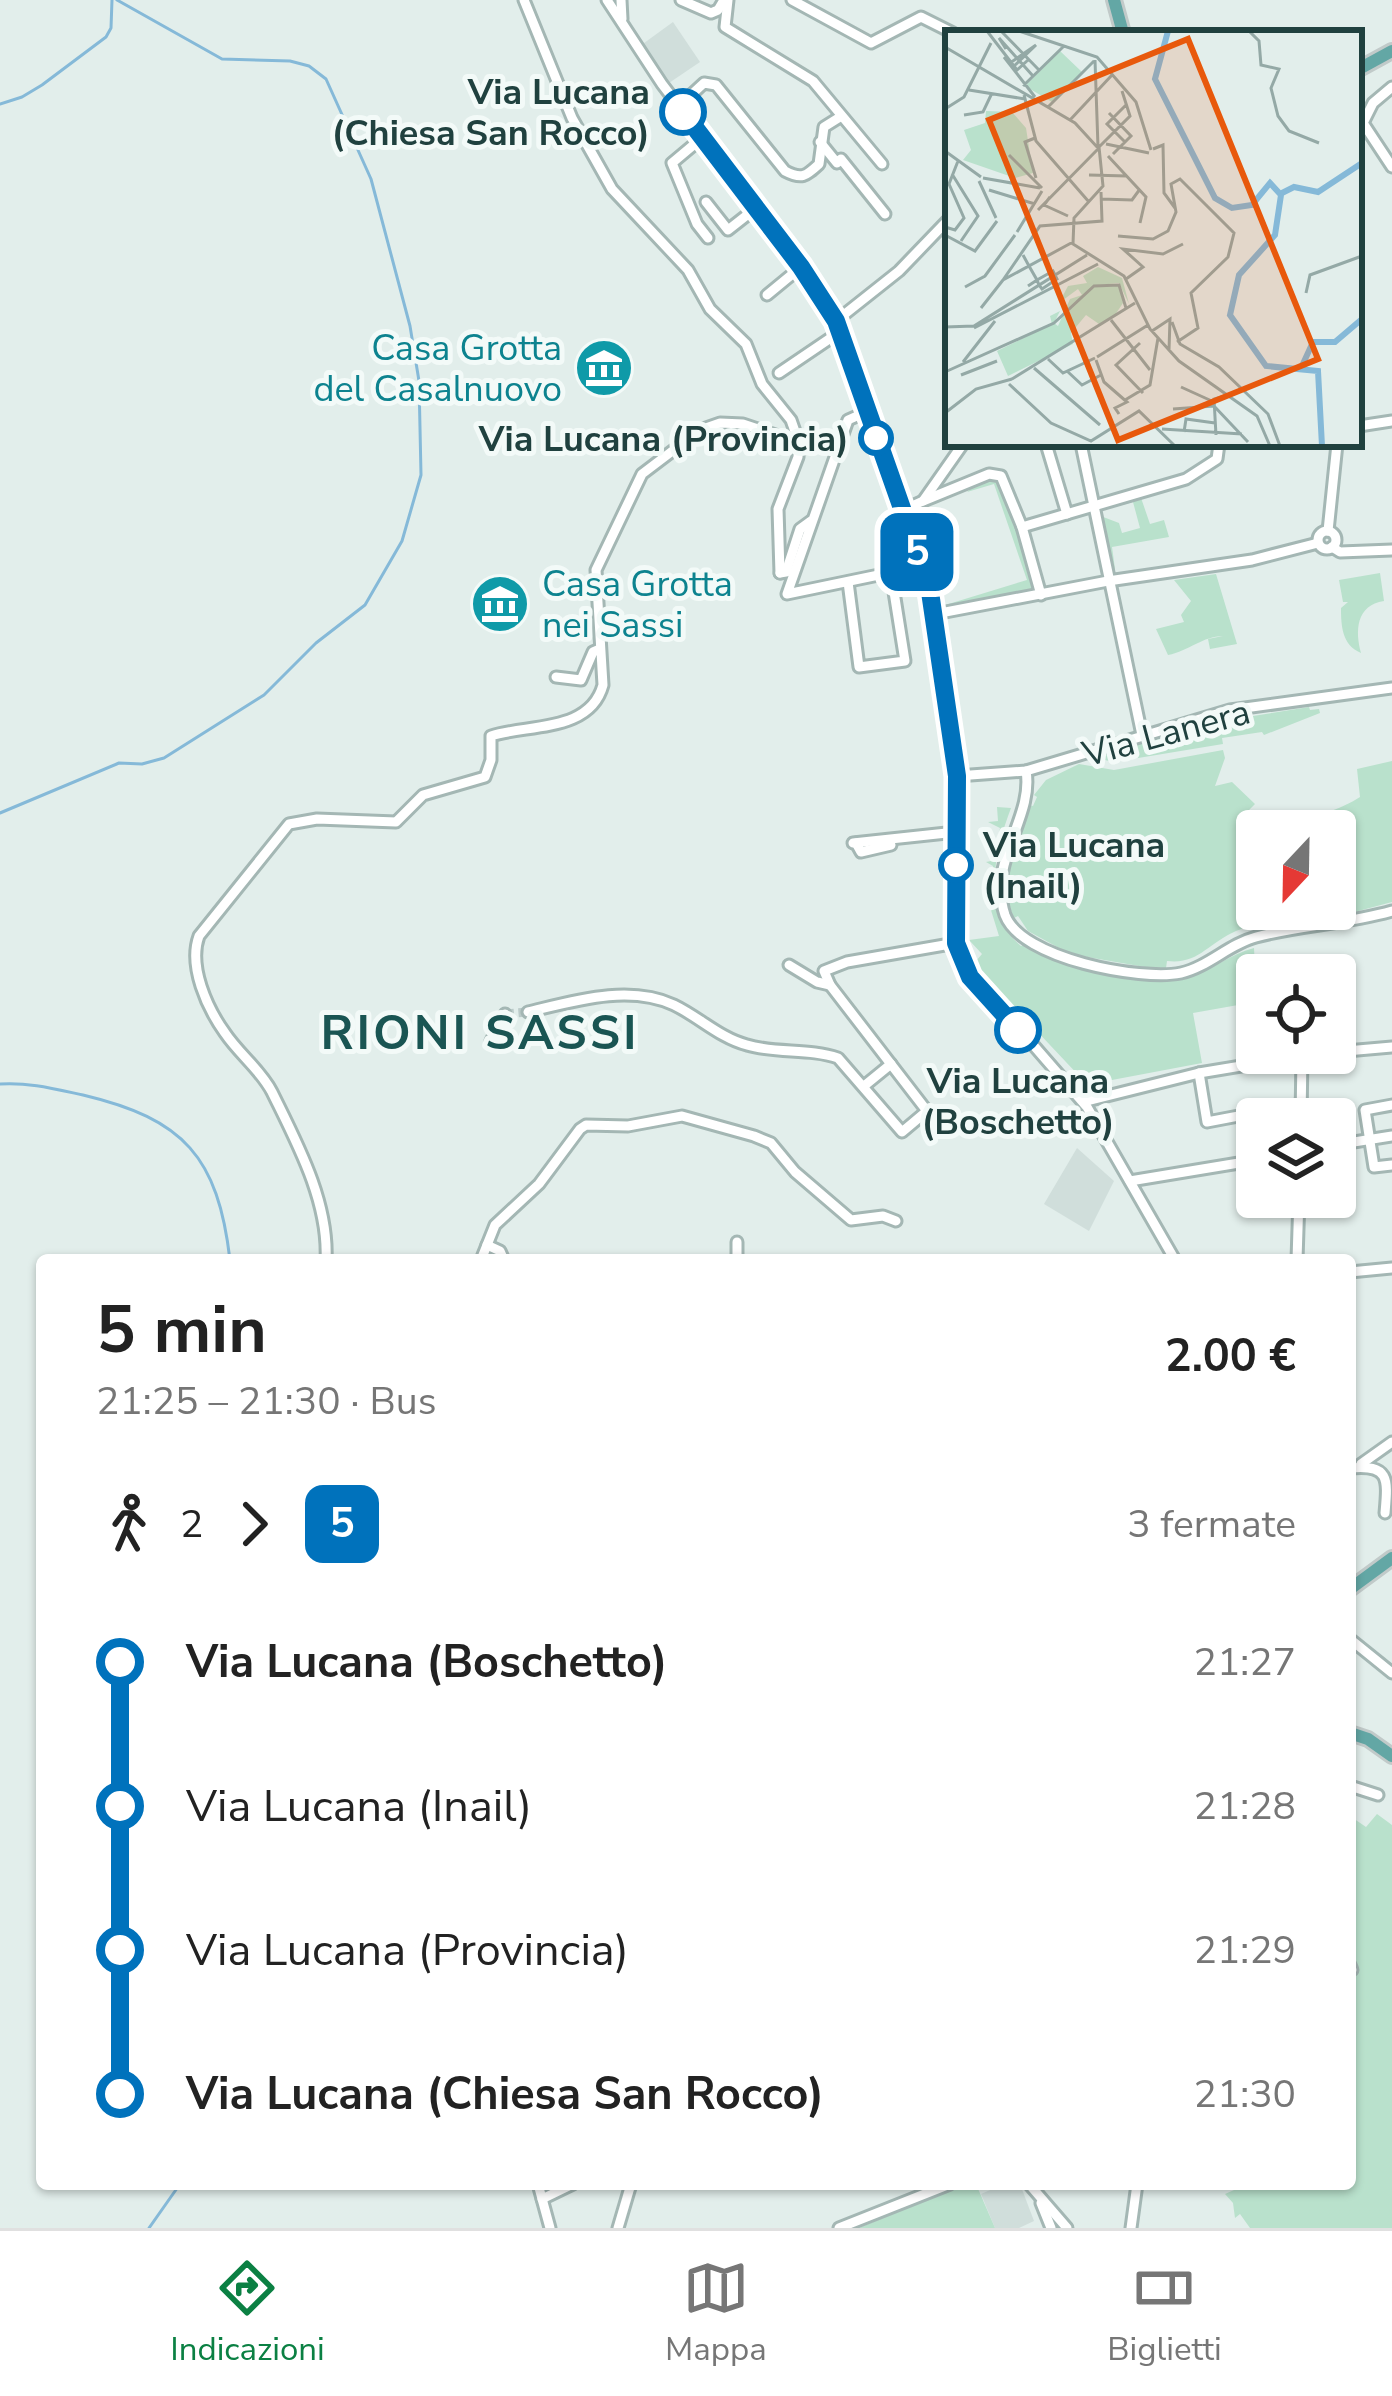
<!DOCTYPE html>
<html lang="it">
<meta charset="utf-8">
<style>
:root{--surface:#fff;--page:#f2f2f2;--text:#222;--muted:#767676;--line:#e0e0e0;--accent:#0b8043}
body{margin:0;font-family:"Nunito Sans",sans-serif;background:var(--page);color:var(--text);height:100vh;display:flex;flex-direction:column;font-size:45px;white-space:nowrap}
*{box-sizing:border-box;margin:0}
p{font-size:39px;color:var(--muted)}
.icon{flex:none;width:66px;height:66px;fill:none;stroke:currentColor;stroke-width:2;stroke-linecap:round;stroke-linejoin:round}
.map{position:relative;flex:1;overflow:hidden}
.details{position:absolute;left:36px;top:1254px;width:1320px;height:936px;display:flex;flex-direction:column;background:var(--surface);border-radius:12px;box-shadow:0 3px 9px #0004}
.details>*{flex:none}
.badge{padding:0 24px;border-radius:18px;font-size:42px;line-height:78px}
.needle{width:78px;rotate:202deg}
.fabs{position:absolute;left:1236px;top:810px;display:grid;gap:24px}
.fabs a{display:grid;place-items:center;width:120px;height:120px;border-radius:12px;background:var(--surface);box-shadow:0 3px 9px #0004;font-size:60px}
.map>.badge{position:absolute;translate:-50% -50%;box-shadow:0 0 0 6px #fff}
.legs{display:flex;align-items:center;gap:18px;height:132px;padding:0 60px;font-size:39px}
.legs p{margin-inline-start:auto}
.headline{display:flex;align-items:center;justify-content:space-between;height:204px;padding:0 60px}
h1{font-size:66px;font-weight:700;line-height:90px}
ul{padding:0 60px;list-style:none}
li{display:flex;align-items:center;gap:42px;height:144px;font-size:45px}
li i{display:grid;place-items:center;width:18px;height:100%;margin:0 15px;background:currentColor}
li i::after{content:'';width:30px;height:30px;margin:-15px;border:9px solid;border-radius:50%;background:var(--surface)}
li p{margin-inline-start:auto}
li:first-child i{background:linear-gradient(#0000 50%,currentColor 0)}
li:last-child i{background:linear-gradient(currentColor 50%,#0000 0)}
.menu{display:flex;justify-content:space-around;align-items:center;height:168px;border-top:3px solid var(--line);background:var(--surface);font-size:33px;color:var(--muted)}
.menu a{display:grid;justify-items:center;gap:6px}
.menu .active{color:var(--accent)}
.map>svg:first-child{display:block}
.built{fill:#d0dedb}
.green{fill:#b9e1cc;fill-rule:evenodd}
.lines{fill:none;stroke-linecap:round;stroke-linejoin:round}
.stream{stroke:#85b9d8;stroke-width:3}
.minor-tunnel{stroke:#bbcbc9;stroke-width:9;stroke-dasharray:9 4.5;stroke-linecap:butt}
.minor-casing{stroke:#a4b7b4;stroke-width:15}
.major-casing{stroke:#c1cac9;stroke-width:18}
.minor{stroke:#fff;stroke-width:9}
.major{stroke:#63a7a5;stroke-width:12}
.line-1-casing{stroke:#fff;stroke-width:27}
.line-1{stroke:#0072bc;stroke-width:18}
.stop-1-dot{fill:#fff;stroke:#0072bc;stroke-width:6}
.labels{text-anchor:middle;stroke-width:10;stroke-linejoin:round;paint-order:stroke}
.stop-label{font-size:36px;font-weight:bold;fill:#20413f;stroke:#f3faf8;text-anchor:end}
.culture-label{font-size:36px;fill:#0d838f;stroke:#f3faf8;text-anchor:end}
.street-label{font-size:36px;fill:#20413f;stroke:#f3faf8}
.district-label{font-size:48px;font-weight:bold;letter-spacing:3px;fill:#1a5553;stroke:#f3faf8}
.inset-river{fill:none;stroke:#85b9d8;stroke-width:6}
.inset-road{fill:none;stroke:#94a9a6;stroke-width:3}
.view{fill:#e8590c;fill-opacity:0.15;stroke:#e8590c;stroke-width:6}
.inset-edge{fill:none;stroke:#20413f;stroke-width:6}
</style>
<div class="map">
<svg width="1392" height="2228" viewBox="0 0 1392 2228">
<rect width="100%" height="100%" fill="#e2eeeb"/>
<!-- built -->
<g class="built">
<polygon points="673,22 700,62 666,85 640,46"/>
<polygon points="1077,1148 1114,1181 1089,1231 1044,1204"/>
<polygon points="1004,2184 1020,2184 1034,2221 1019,2228 995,2228 981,2194"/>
</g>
<!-- green -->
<g class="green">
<polygon points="983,478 1001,483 1037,591 944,609 942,606 1027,580 994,484 967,492"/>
<polygon points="1140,495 1150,524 1164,520 1169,537 1112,547 1115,569 1106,571 1098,515 1119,523 1122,533 1140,528 1133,502 1114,507 1110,503"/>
<path d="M1380,573L1384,601C1356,605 1355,631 1361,653C1342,645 1341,626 1341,608L1348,602H1343L1339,580Z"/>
<path d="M1216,574L1237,644L1210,649L1208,639L1223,636C1203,636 1189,651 1168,655L1156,629L1184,622L1181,615L1191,601L1174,580Z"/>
<polygon points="1309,707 1310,710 1319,709 1320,713 1264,735 1262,732 1222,738 1223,744 1114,762 1100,759 1104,753 1215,722"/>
<path d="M1223,750L1225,758L1215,786L1232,782L1255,804L1248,811L1257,821L1282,824L1285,814C1311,820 1336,812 1360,797L1357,769L1392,761V902L1336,917L1335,911L1306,913L1304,918C1280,920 1258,922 1236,931C1208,943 1198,965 1167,961L1166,968L1156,969L1070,954L1028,931L1018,916L1014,918C997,881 1015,839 1029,805L1033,806L1037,797L1034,795L1046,780L1079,764L1114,770ZM1257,831H1335V909H1257Z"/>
<path d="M997,807L1011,808C995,850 980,912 1021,946L1025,944C1064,967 1140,990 1186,978C1211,971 1230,954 1254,948L1257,1008L1255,1002L1193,1013L1202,1063L1096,1083L1082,1079L985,976L976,961L982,954L969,940L999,936L990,907L993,866L986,862L991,861L992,843L997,842L1000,828L988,822L998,821Z"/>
<polygon points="1377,1814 1392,1825 1392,2228 1250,2228 1240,2214 1235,2218 1233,2203 1225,2194 1234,2190 1233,2184 1350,2184 1350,1816 1366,1827"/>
<polygon points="963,2184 976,2184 995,2228 859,2228"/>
</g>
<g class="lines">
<!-- stream -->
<g class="stream">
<polyline points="0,104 22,97 42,85 106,37 111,28 112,0"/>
<polyline points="0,813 119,763 142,764 164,758 264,695 316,643 365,605 402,541 421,475 419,381 410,326 371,179 326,79 309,66 290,61 222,59 117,0"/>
<path d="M0,1084C28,1082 55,1089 83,1095C184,1119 218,1157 230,1260"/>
<polyline points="149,2228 180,2184"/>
</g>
<!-- minor-tunnel -->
<polyline class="minor-tunnel" points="505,1014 528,1012"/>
<!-- minor casing -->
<g class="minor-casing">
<g id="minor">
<polyline points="524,0 572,118 612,189 688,270 710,309 746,344 762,384 791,420 799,443 798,457 778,509 780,573"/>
<polyline points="607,0 662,84 801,267 836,321 929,585 957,776 955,936 963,964 1087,1107 1175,1260"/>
<polyline points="621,0 622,19"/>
<polyline points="681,0 711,13 718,10 724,0"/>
<polyline points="728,0 725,27 813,81 882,164"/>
<polyline points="792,0 871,43 921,17 953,33"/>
<polyline points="1392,87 1373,103 1363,123 1392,167"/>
<path d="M679,106L704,83L716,85L785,171C802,180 806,176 819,164L824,127L840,117"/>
<polyline points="703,137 672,163 697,224 708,238"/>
<polyline points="820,142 837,163 841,159 885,214"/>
<polyline points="706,202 728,230 756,208"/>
<polyline points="767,295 801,267"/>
<polyline points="836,321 899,271 948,220"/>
<polyline points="779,373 841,331"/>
<polyline points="866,412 848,420 787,594 922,566"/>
<polyline points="1359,426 1392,421"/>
<polyline points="1046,444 1067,514"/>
<polyline points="1081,444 1142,735"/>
<polyline points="923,501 989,474 1001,476 1022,527 1041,595"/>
<polyline points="903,510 923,501 963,444"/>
<polyline points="1022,527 1186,479 1217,459 1219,444"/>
<polyline points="1328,531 1337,444"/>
<circle cx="1327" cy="540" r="9"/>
<polyline points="1332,547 1340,552 1392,550"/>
<polyline points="780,573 786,572 800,529 811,521"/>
<polyline points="848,582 859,667 905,661 891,573"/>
<polyline points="935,614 1108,581 1252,560 1318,543"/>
<polyline points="556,677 581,680 593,652 600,649"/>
<path d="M1026,771C1034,818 987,861 1005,915C1021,959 1141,981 1181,973C1208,967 1229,944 1256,937C1301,925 1347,924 1392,911"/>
<polyline points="957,776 1026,771 1230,710 1392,688"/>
<polyline points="853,843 956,832"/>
<polyline points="856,843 861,852 891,845"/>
<polyline points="789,965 817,982 830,985"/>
<path d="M528,1012C574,1001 629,984 674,1005C699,1017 720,1038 747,1045C777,1054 809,1048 838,1058L902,1132L927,1111L830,985L824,971L847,962L956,943"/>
<polyline points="491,1041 505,1014"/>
<polyline points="1335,1052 1392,1047"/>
<polyline points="1199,1073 1207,1122 1301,1104"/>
<polyline points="864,1086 891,1064"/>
<polyline points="1083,1102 1199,1073 1320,1053"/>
<polyline points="1392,1105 1365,1110 1374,1167 1392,1165"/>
<polyline points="1301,1119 1302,1056"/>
<polyline points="1335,1145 1392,1136"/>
<polyline points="1130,1181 1257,1160"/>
<polyline points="737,1242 737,1260"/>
<polyline points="487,1245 500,1251 504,1260"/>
<path d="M326,1260C329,1202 297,1143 272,1092C260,1069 239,1054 225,1033C207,1008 188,966 199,936L289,824L317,819L396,822L423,795L485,777L491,760V736C527,724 590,733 603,685L596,570L642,474L700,430L720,423L743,424L799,443"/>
<polyline points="481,1260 495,1225 539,1184 580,1129 586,1125 628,1126 682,1116 754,1136 771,1143 795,1172 851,1220 883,1216 896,1221"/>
<polyline points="1297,1260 1299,1197"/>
<polyline points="1350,1272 1392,1268"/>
<polyline points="1361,1464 1392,1442"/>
<path d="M1350,1468C1390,1464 1388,1479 1385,1513"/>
<polyline points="1350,1639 1392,1673"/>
<polyline points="1350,1786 1378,1795"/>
<polyline points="1350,1965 1352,1970"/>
<polyline points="538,2184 550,2228"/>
<polyline points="1029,2184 1067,2228"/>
<polyline points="542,2199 573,2184"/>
<polyline points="1041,2203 1051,2228"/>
<polyline points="618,2228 631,2184"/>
<polyline points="839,2228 950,2184"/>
<polyline points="1131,2228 1137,2184"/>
</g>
</g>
<!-- major casing -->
<g class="major-casing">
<g id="major">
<polyline points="1114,0 1123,33"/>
<polyline points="1359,69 1392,51"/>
<polyline points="1350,1589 1392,1558"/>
<polyline points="1350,1733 1368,1739 1392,1756"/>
</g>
</g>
<!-- minor -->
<use href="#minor" class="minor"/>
<!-- major -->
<use href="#major" class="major"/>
</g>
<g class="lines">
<!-- line-1 casing -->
<g class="line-1-casing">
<polyline id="line-1" points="683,112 801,267 836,321 929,585 957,776 956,943 970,977 1018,1030"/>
</g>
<!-- line-1 -->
<use href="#line-1" class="line-1"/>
</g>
<!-- icons -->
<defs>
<g id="museum-disc" transform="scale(3)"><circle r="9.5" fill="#0f9aa8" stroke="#f3faf8"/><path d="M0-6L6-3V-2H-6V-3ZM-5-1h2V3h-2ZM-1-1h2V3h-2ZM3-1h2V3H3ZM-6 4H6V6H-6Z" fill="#fff"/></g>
</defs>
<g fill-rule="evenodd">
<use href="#museum-disc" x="604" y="368"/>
<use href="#museum-disc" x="500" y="604"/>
</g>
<!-- markers -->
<g class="stop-1-dot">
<circle cx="683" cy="112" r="21"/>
<circle cx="876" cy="438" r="15"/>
<circle cx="956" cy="865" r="15"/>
<circle cx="1018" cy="1030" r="21"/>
</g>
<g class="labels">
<!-- stop labels -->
<g class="stop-label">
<text x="650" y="104">Via Lucana<tspan x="650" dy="41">(Chiesa San Rocco)</tspan></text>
<text x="849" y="451">Via Lucana (Provincia)</text>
<text x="983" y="857" text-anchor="start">Via Lucana<tspan x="983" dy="41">(Inail)</tspan></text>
<text x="1018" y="1093" text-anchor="middle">Via Lucana<tspan x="1018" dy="41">(Boschetto)</tspan></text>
</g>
<!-- culture labels -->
<g class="culture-label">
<text x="562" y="360">Casa Grotta<tspan x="562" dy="41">del Casalnuovo</tspan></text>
<text x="542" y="596" text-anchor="start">Casa Grotta<tspan x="542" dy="41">nei Sassi</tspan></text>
</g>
<!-- street labels -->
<g class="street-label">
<text transform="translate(1166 732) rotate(-15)" y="13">Via Lanera</text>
</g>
<!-- district labels -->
<g class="district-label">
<text x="480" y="1049">RIONI SASSI</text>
</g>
</g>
<!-- overview -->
<g transform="translate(945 30)">
<rect width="417" height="417" fill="#e2eeeb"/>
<path d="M115,21L137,42L107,72L80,56ZM41,81L67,82L81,98L88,143L70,148L18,130L26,120L19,100L40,93ZM153,237L177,248L184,274L174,253L153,255L174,256L178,273L170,285L142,304L154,294L141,285L126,303L128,314L63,346L52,321L107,294L105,286L115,281L109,293L113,296L125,269L137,265L133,259L114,273L123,256L142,253L138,246Z" fill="#b9e1cc"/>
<path class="inset-river" d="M223,1L210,49L270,168L287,178L307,175L325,153L336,165L330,205L294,245L285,285L321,336L373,341L377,416M335,164L349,157L373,162L417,133M357,336L368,312H390L417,289"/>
<path class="inset-road" d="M42,1L72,40L83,30M56,1L94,40M74,1L152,27L191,72L206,120M304,1L314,11L316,35L334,39L326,58L333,86L344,101L374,113M0,17L130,93L153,118M61,19L54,8L88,46M59,27L90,67M150,30L153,117M65,33L91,15L68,37M78,56L119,16M24,60L80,69M79,65L91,111L144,172M103,77L149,31M0,79L19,67L46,13M164,83L186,106L168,124M19,85L38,82L47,63M125,90L167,45M90,108L80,112L91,148M180,112L162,94L181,75M161,114L204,123M154,117L158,156L129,188L128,214L179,246L205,299L234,331L312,386L325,416M154,117L185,86L177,61M208,119L218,115L219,163L230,178M0,121L36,147M64,125L97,158M163,126L201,167L195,193M7,144L33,186L16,211M144,145L182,146M38,148L95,158M34,151L51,188M44,160L90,174M105,167L99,175L123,186M156,169L187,170L195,159M93,180L153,119M0,197L10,200L19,188L4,154L13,131M72,202L97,161M0,205L30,221L52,191M173,206L208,209L223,201L231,182L226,154L235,149L289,203L283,227L246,263L253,298L232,312M78,225L84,236L92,250L94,255L97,259L112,249L108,241L92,250L83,256M181,249L198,237L178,219L218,224L238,214M58,250L95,196L157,191L156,162M20,257L40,246L70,205M361,263L365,245L417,226M36,278L58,250L128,212M166,290L205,340M227,292L235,314L274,337L323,384L335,416M0,297L29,296L142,225M29,298L153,234M207,301L225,289L224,320M195,313L171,335L198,363M152,327L203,295M103,329L118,343L150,328M151,330L159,352L182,372L170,378L174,384M18,332L50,291M89,338L155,395M122,341L137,355L156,345M0,342L109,293L149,256L174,255L181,278M16,345L52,331M67,349L190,273M64,354L106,393L146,411L194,381L230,416M236,357L269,372M180,370L205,355L213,308M228,379L269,376L303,412M0,383L31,359L67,349M217,399L297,404M239,402L241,389L270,393M271,405L269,369L283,365"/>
<path class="view" d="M243,9L373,329L173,410L44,90Z"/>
<rect width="417" height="417" class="inset-edge"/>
</g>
</svg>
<div class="fabs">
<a><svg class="needle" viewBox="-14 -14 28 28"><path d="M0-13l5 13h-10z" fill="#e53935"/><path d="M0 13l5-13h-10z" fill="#767676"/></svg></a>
<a><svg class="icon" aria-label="locate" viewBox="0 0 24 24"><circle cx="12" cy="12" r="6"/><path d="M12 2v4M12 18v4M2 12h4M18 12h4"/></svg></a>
<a><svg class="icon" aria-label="layers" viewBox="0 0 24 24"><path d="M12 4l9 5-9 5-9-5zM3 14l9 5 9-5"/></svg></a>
</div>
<b class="badge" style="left:917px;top:552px;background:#0072bc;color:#fff">5</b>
<section class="details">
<div class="headline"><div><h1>5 min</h1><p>21:25 – 21:30 · Bus</p></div><b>2.00 €</b></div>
<div class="legs"><svg class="icon" aria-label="walk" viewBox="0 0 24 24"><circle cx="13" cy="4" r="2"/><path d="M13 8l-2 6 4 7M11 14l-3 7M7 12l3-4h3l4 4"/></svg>2<svg class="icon" aria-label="forward" viewBox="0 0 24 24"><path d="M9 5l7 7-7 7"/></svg><b class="badge" style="background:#0072bc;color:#fff">5</b><p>3 fermate</p></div>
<ul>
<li><i style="color:#0072bc"></i><b>Via Lucana (Boschetto)</b><p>21:27</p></li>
<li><i style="color:#0072bc"></i><span>Via Lucana (Inail)</span><p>21:28</p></li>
<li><i style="color:#0072bc"></i><span>Via Lucana (Provincia)</span><p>21:29</p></li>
<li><i style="color:#0072bc"></i><b>Via Lucana (Chiesa San Rocco)</b><p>21:30</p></li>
</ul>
</section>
</div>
<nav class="menu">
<a class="active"><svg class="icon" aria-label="directions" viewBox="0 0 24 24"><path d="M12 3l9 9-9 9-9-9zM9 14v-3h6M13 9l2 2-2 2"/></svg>Indicazioni</a>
<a><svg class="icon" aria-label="map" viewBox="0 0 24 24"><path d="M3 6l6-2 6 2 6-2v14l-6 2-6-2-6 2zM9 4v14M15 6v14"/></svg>Mappa</a>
<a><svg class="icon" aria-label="tickets" viewBox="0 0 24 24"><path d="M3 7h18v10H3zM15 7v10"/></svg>Biglietti</a>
</nav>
